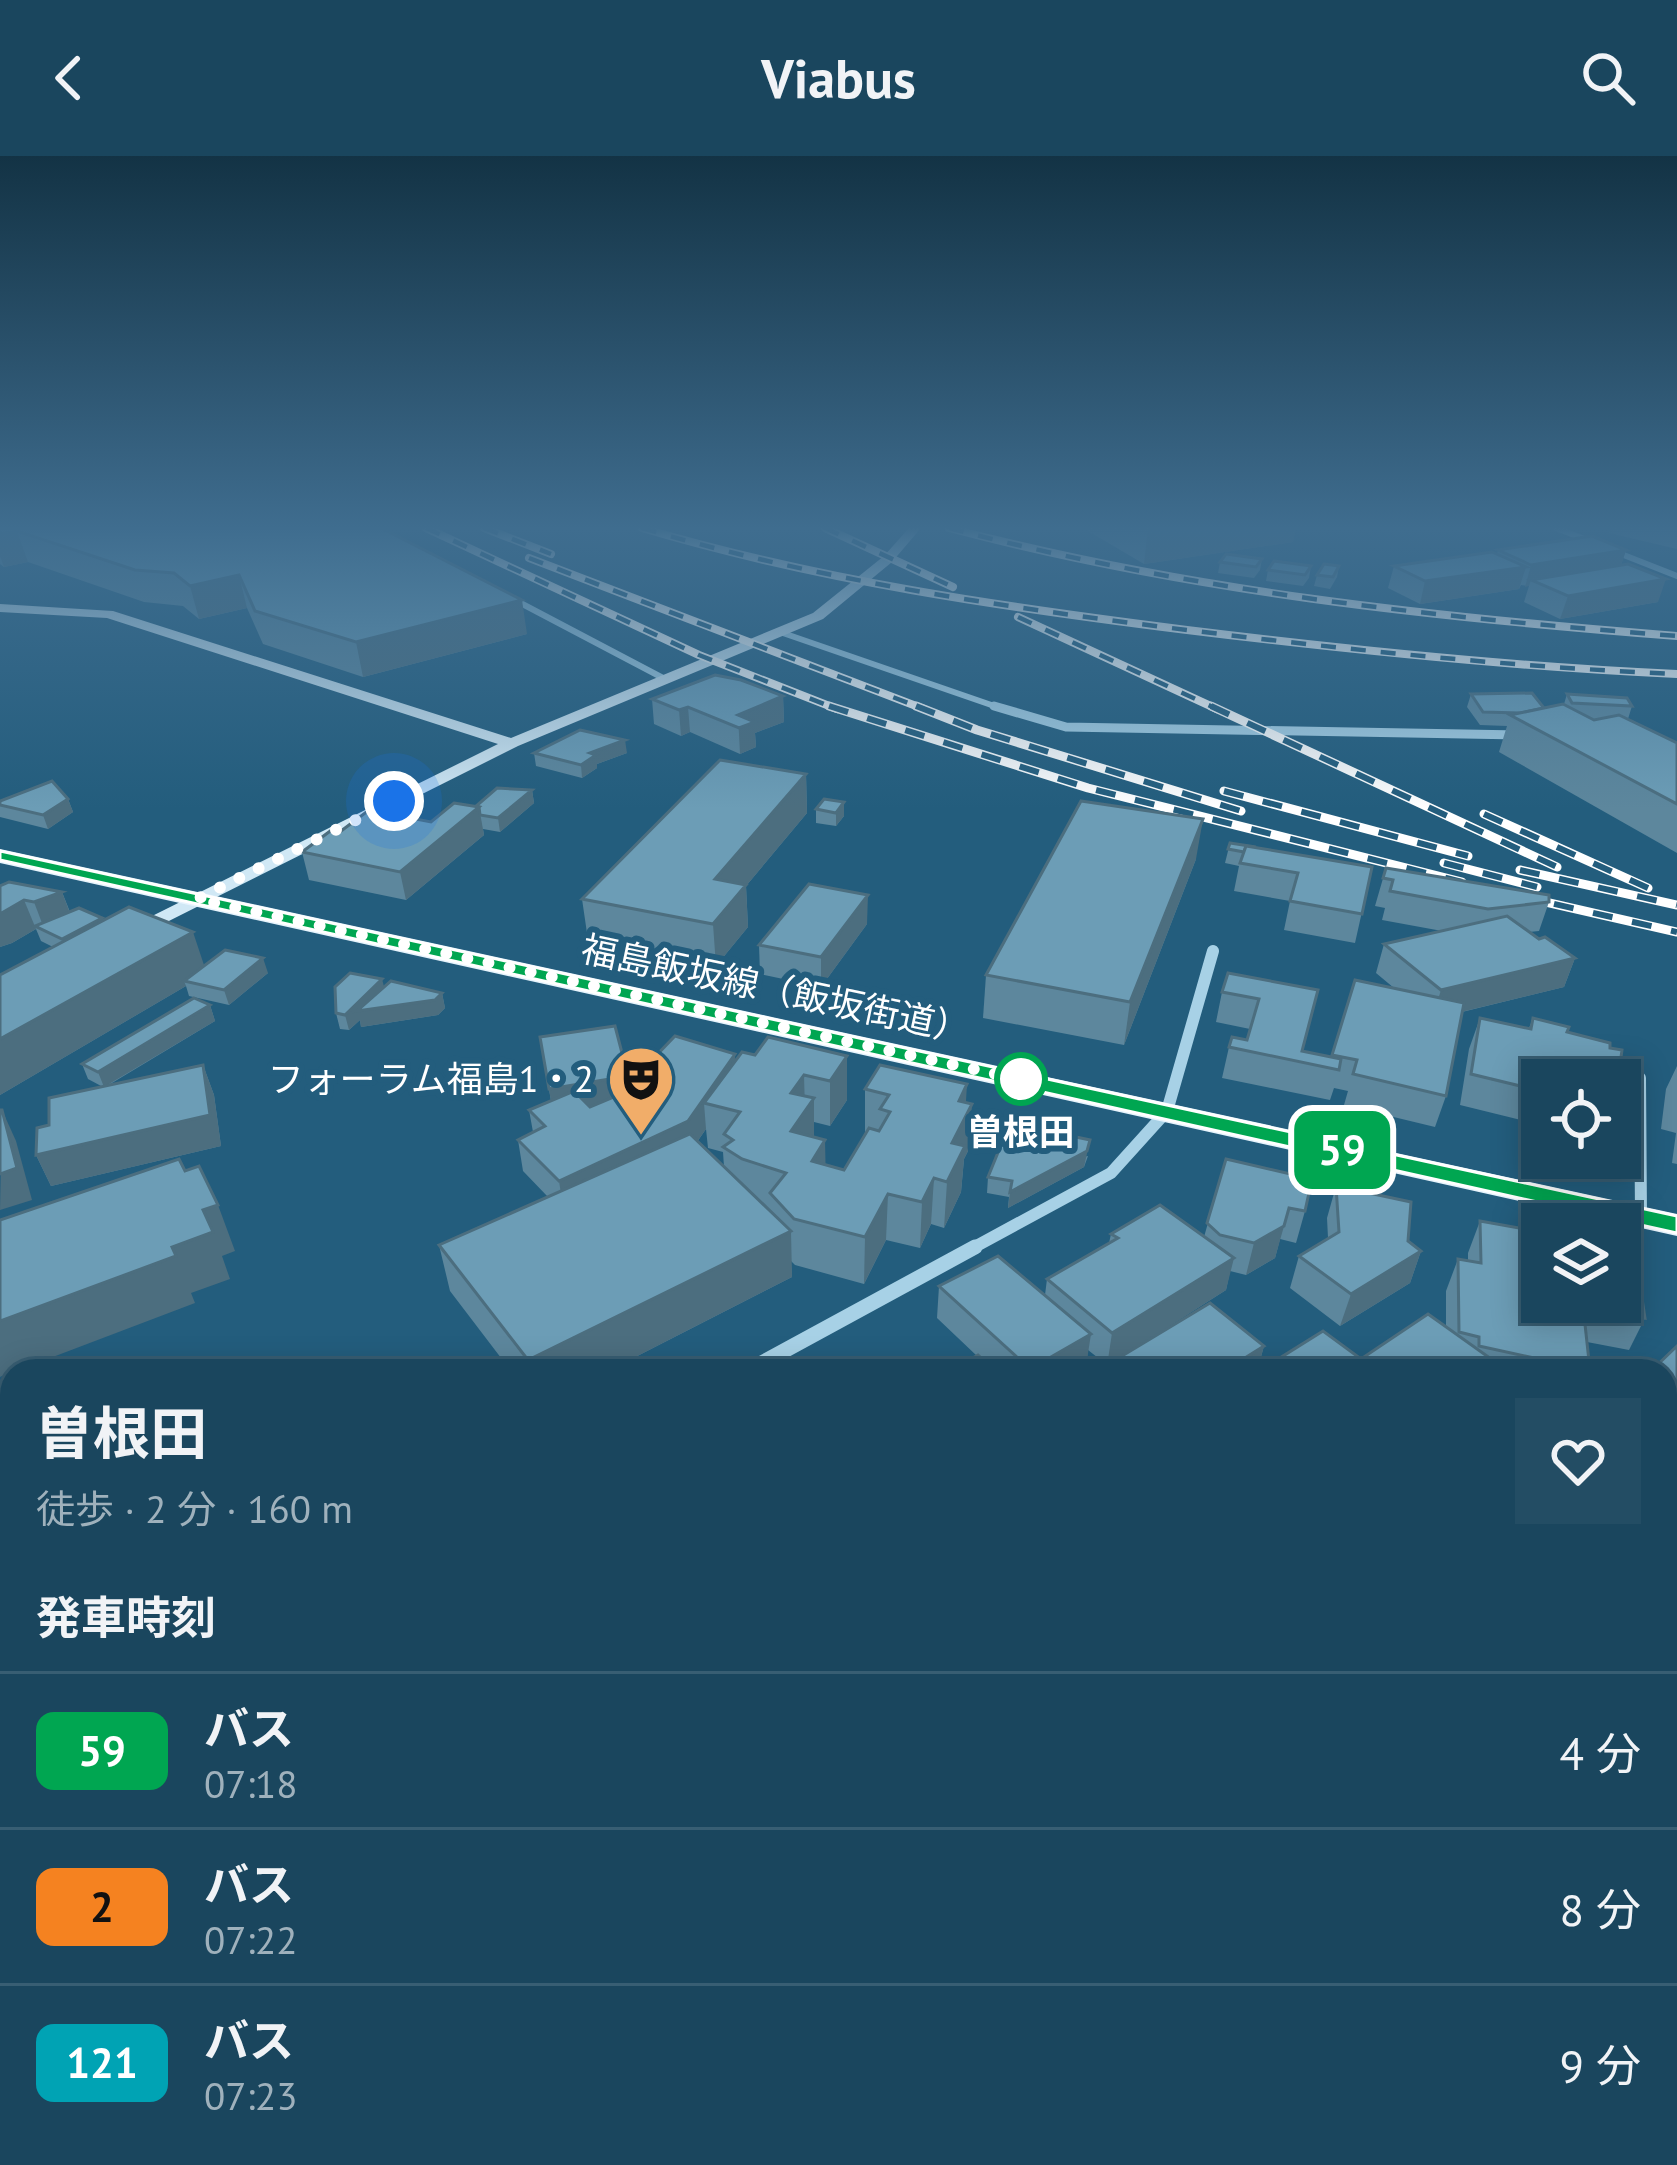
<!DOCTYPE html>
<html lang="ja">
<meta charset="utf-8">
<style>
:root{--surface:#1a465e;--page:#234d64;--text:#f1f3f6;--muted:#9fb1bc;--line:#385e73}
body{margin:0;font-family:"PT Sans","Noto Sans JP",sans-serif;background:var(--page);color:var(--text);height:100vh;display:flex;flex-direction:column;font-size:45px;white-space:nowrap}
*{box-sizing:border-box;margin:0}
p{font-size:39px;color:var(--muted)}
.icon{flex:none;width:66px;height:66px;fill:none;stroke:currentColor;stroke-width:2;stroke-linecap:round;stroke-linejoin:round}
.map{position:relative;flex:1;overflow:hidden}
.drawer{position:absolute;left:0px;top:1203px;width:1677px;height:807px;display:flex;flex-direction:column;background:var(--surface);border-radius:36px 36px 0 0;box-shadow:0 6px 30px #0003,0 0 0 3px var(--line)}
.drawer>*{flex:none}
.badge{padding:0 24px;border-radius:18px;font-size:42px;line-height:78px}
.controls{position:absolute;left:1521px;top:903px;display:grid;gap:24px}
.controls a{display:grid;place-items:center;width:120px;height:120px;border-radius:0px;background:var(--surface);box-shadow:0 6px 30px #0003,0 0 0 3px var(--line);font-size:60px}
.you{position:absolute;width:60px;height:60px;margin:-30px;border:9px solid #fff;border-radius:50%;background:#1a73e8;box-shadow:0 0 0 18px #1a73e833}
.map>.badge{position:absolute;translate:-50% -50%;box-shadow:0 0 0 6px #fff}
h2{padding:0 36px;font-size:45px;line-height:108px}
.round{display:grid;place-items:center;flex:none;width:126px;height:126px;border-radius:0px;background:var(--page)}
.summary{display:flex;align-items:center;justify-content:space-between;height:204px;padding:0 36px}
h1{font-size:57px;font-weight:700;line-height:90px}
ul{padding:0;list-style:none}
li{display:flex;align-items:center;gap:36px;height:156px;padding:0 36px;border-top:3px solid var(--line)}
li div{flex:1}
li b{display:block;font-size:45px}
li em{font-style:normal}
li .badge{min-width:132px;font-weight:700;text-align:center}
header{display:flex;justify-content:space-between;align-items:center;height:156px;padding:0 36px;background:var(--surface);font-size:54px;font-weight:700}
.map>svg:first-child{display:block}
.lines{fill:none;stroke-linecap:round;stroke-linejoin:round}
.street-far4{stroke:#a7d1e6;stroke-width:6}
.street-far3{stroke:#a7d1e6;stroke-width:9}
.street-far2{stroke:#a7d1e6;stroke-width:12}
.street-far1{stroke:#a7d1e6;stroke-width:15}
.street{stroke:#a7d1e6;stroke-width:20}
.secondary{fill:#d0e8f5;fill-rule:evenodd}
.primary{fill:#e7f4fd;fill-rule:evenodd}
.rail-far1-casing{stroke:#fff;stroke-width:8}
.rail-casing{stroke:#fff;stroke-width:9}
.rail-far1{stroke:#235d7d;stroke-width:4.5;stroke-dasharray:15;stroke-linecap:butt}
.rail{stroke:#235d7d;stroke-width:6;stroke-dasharray:20;stroke-linecap:butt}
.wall{fill:#5d879d;fill-rule:evenodd}
.shaded-wall{fill:#4c6e7f}
.building{fill:#6c9db6;stroke:#4c6e7f;stroke-width:3}
.line{fill:#00a651;stroke:#fff;stroke-width:3}
.walk{stroke:#fff;stroke-width:12;stroke-dasharray:0 21.6}
.stop-dot{fill:#fff;stroke:#00a651;stroke-width:6}
.labels{text-anchor:middle;stroke-width:12;stroke-linejoin:round;paint-order:stroke}
.street-label{font-size:36px;fill:#fff;stroke:#235d7d}
.poi-label{font-size:36px;fill:#fff;stroke:#235d7d;text-anchor:end}
.stop-label{font-size:36px;font-weight:bold;fill:#fff;stroke:#235d7d}
</style>
<header><svg class="icon" aria-label="back" viewBox="0 0 24 24"><path d="M15 5l-7 7 7 7"/></svg>Viabus<svg class="icon" aria-label="search" viewBox="0 0 24 24"><circle cx="10" cy="10" r="6"/><path d="M15 15l6 6"/></svg></header>
<div class="map">
<svg width="1677" height="2009" viewBox="0 0 1677 2009">
<rect width="100%" height="100%" fill="#235d7d"/>
<g class="lines">
<!-- street-far4 -->
<g class="street-far4">
<polyline points="1556,372 1592,386"/>
<polyline points="1611,394 1677,420"/>
<polyline points="511,442 663,522"/>
<polyline points="780,476 1003,553"/>
</g>
<!-- street-far3 -->
<polyline class="street-far3" points="994,550 1066,571 1520,579"/>
<!-- street-far2 -->
<g class="street-far2">
<polyline points="1640,922 1641,1061"/>
<polyline points="969,1094 1111,1017 1167,955 1213,795"/>
</g>
<!-- street-far1 -->
<polyline class="street-far1" points="747,1215 975,1091"/>
<!-- street -->
<g class="street">
<polyline points="0,1608 12,1602"/>
<polyline points="1665,1735 1677,1719"/>
<polyline points="1467,2009 1475,1998"/>
</g>
<!-- secondary -->
<polygon class="secondary" points="909,372 921,372 892,406 823,463 518,590 135,782 125,776 128,772 498,588 107,462 0,456 0,448 113,455 511,582 813,457 884,400"/>
<!-- primary -->
<polygon class="primary" points="0,693 1677,1058 1677,1080 0,707"/>
<!-- rail-far1 casing -->
<g class="rail-far1-casing">
<g id="rail-far1">
<polyline points="426,372 699,499 837,553"/>
<polyline points="484,372 551,398"/>
<path d="M642,372C821,425 1003,451 1187,474C1350,494 1513,511 1677,518"/>
<polyline points="825,372 953,431"/>
<path d="M949,372C1188,435 1431,461 1677,480"/>
<polyline points="529,402 924,553"/>
<polyline points="1018,461 1217,553"/>
</g>
</g>
<!-- rail casing -->
<g class="rail-casing">
<g id="rail">
<polyline points="829,550 1088,632 1462,726"/>
<polyline points="916,550 977,574 1241,655"/>
<polyline points="1211,550 1557,711"/>
<polyline points="1224,635 1468,700"/>
<polyline points="1484,658 1648,732"/>
<polyline points="1444,707 1537,731"/>
<polyline points="1520,714 1677,749"/>
<polyline points="1515,739 1677,776"/>
</g>
</g>
<!-- rail-far1 -->
<use href="#rail-far1" class="rail-far1"/>
<!-- rail -->
<use href="#rail" class="rail"/>
</g>
<!-- wall -->
<g class="wall">
<polygon points="0,372 527,478 363,521 263,488 247,452 199,463 183,450 144,446 28,406 4,411 0,408"/>
<polygon points="1088,372 1296,372 1293,386 1144,408 1088,375"/>
<polygon points="1611,372 1677,372 1677,393 1609,377"/>
<polygon points="1498,394 1626,394 1621,409 1658,446 1560,463 1524,446 1529,430 1521,429 1519,433 1420,448 1388,432 1394,410 1497,398"/>
<polygon points="1262,403 1260,414 1254,422 1218,417 1220,406"/>
<polygon points="1311,410 1309,422 1303,430 1266,425 1268,414"/>
<polygon points="1339,410 1337,421 1330,433 1314,430 1317,419"/>
<polygon points="1471,538 1544,552 1564,548 1567,538 1632,550 1628,563 1677,587 1677,697 1499,596 1507,570 1480,569 1467,551"/>
<polygon points="783,540 784,566 755,577 756,591 740,598 690,576 681,580 654,568 652,543"/>
<polygon points="534,597 627,597 597,608 597,612 582,622 536,610"/>
<polygon points="806,618 807,657 746,730 748,771 716,810 588,784 582,743"/>
<polygon points="532,634 534,647 500,676 483,673 484,679 406,744 309,724 302,696 341,675 431,666"/>
<polygon points="68,643 73,656 48,673 0,661 0,645"/>
<polygon points="844,646 844,660 836,670 816,667 816,653"/>
<polygon points="1230,687 1372,711 1355,787 1284,774 1290,745 1234,735 1239,710 1225,707"/>
<polygon points="1196,703 1124,889 983,862 986,819"/>
<polygon points="1386,712 1549,746 1539,775 1529,776 1575,802 1564,831 1462,856 1446,940 1435,971 1344,949 1348,935 1334,932 1330,944 1222,922 1229,891 1247,884 1250,873 1216,866 1222,836 1318,834 1302,895 1332,901 1355,824 1394,832 1376,817 1384,788 1442,775 1382,764 1385,752 1375,750"/>
<polygon points="0,730 62,736 70,756 102,762 103,765 204,810 268,817 229,849 189,840 186,830 0,939 0,819 53,791 41,785 36,773 12,787 0,791"/>
<polygon points="867,768 821,831 760,818 759,789"/>
<polygon points="384,831 442,837 445,852 438,859 361,871 360,864 349,874 340,873 336,857"/>
<polygon points="210,849 215,865 107,930 203,909 214,939 221,990 51,1030 36,999 49,969 103,931 88,923 82,908"/>
<polygon points="1480,862 1529,872 1533,862 1542,924 1542,960 1528,957 1525,965 1460,949 1469,893"/>
<path d="M540,881L628,920L629,935L647,927L651,922L650,906L735,905L755,899L847,900V944L830,970L814,966V981L825,1009L844,1014L865,979V933L966,947L969,993L964,1003L961,1036L944,1072L931,1068L920,1092L886,1084L864,1128L795,1109L791,1105L792,1121L608,1215H511L450,1135L439,1089L548,1041L523,1015L518,984L533,976L529,954L551,945ZM706,973L708,992L723,996L724,1011L697,986Z"/>
<polygon points="1677,910 1677,1008 1672,1007 1676,977 1661,973 1666,933"/>
<polygon points="1088,1000 1084,1011 1008,1052 1009,1041 987,1037 988,1021"/>
<polygon points="1226,1003 1305,1055 1296,1087 1280,1083 1275,1102 1246,1119 1230,1115 1226,1134 1119,1202 1264,1190 1257,1215 1097,1215 1107,1209 1088,1194 1086,1210 1077,1215 955,1215 956,1211 977,1200 937,1162 939,1130 1045,1139 1047,1123 1109,1087 1111,1078 1204,1081"/>
<polygon points="1336,1030 1421,1095 1410,1127 1340,1170 1290,1132 1299,1100 1328,1082 1327,1062"/>
<polygon points="1480,1065 1645,1162 1629,1194 1587,1186 1590,1215 1259,1215 1361,1203 1446,1171 1446,1135 1458,1103 1468,1105 1468,1097"/>
<polygon points="1677,1190 1677,1330 1674,1333 1665,1327 1665,1215"/>
<polygon points="1665,1452 1677,1461 1677,1602 1671,1609 1665,1624"/>
<polygon points="1186,1998 1370,1998 1361,2009 1196,2009"/>
</g>
<!-- shaded-wall -->
<g class="shaded-wall">
<polygon points="1148,372 1296,372 1293,386 1144,408"/>
<polygon points="17,375 28,406 4,411 0,400 0,378"/>
<polygon points="1626,394 1619,416 1531,424 1529,430 1525,431 1531,409"/>
<polygon points="1526,411 1519,433 1420,448 1425,425"/>
<polygon points="239,419 247,452 199,463 190,430"/>
<polygon points="1666,423 1658,446 1560,463 1568,440"/>
<polygon points="522,444 527,478 363,521 356,486"/>
<polygon points="783,540 784,566 755,577 756,591 740,598 738,559"/>
<polygon points="688,551 690,576 681,580 679,554"/>
<polygon points="625,584 627,597 597,608 597,612 582,622 581,609 590,597"/>
<polygon points="806,618 807,657 746,730 748,771 716,810 713,768 715,723"/>
<polygon points="532,634 534,647 500,676 498,662"/>
<polygon points="68,643 73,656 48,673 43,659"/>
<polygon points="844,646 844,660 836,670 836,657"/>
<polygon points="479,651 484,679 406,744 400,716"/>
<polygon points="1203,663 1196,703 1124,889 1130,846"/>
<polygon points="62,736 73,765 45,775 34,746"/>
<polygon points="868,739 867,768 821,831 821,801"/>
<polygon points="0,744 24,744 36,773 12,787 0,791"/>
<polygon points="102,762 108,777 68,797 62,783"/>
<polygon points="193,776 207,818 184,825 186,830 0,939 0,883"/>
<polygon points="263,802 268,817 229,849 224,834"/>
<polygon points="1575,802 1564,831 1432,863 1441,834"/>
<polygon points="382,823 386,838 442,837 445,852 438,859 361,871 360,864 349,874 345,859"/>
<polygon points="210,849 215,865 104,931 98,916"/>
<polygon points="735,898 736,928 704,947 706,973 690,996 564,1057 559,1025"/>
<polygon points="847,900 847,944 830,970 830,925"/>
<polygon points="203,909 214,939 221,990 51,1030 36,999"/>
<polygon points="804,919 805,955 814,942 814,987 793,1021 791,937"/>
<polygon points="628,920 631,951 554,964 549,933"/>
<polygon points="967,928 965,962 972,948 969,993 964,1003 961,1036 944,1072 947,1026 959,945"/>
<polygon points="2,954 16,985 32,1044 0,1054"/>
<polygon points="825,984 826,1029 812,1005"/>
<polygon points="1090,984 1084,1011 1008,1052 1010,1036"/>
<polygon points="934,1022 931,1068 920,1092 922,1046"/>
<polygon points="888,1038 886,1084 864,1128 865,1081"/>
<polygon points="218,1049 235,1095 222,1100 230,1123 191,1137 195,1147 16,1215 12,1215 0,1221 0,1165 172,1091 203,1054"/>
<polygon points="1284,1070 1275,1102 1246,1119 1254,1087"/>
<polygon points="791,1075 792,1121 608,1215 531,1215 528,1204"/>
<polygon points="1421,1095 1410,1127 1340,1170 1351,1138"/>
<polygon points="1234,1102 1226,1134 1107,1210 1112,1177"/>
<polygon points="1091,1178 1086,1210 1077,1215 1030,1215 1030,1213"/>
<polygon points="1264,1190 1257,1215 1224,1215"/>
<polygon points="0,1243 12,1264 12,1282 0,1249"/>
<polygon points="12,1288 12,1329 0,1334 0,1293"/>
<polygon points="0,1336 6,1347 12,1367 12,1409 0,1363"/>
<polygon points="12,1444 12,1486 0,1491 0,1450"/>
<polygon points="0,1792 10,1838 0,1843"/>
<polygon points="277,1998 301,1998 298,2009 273,2009"/>
<polygon points="566,1998 579,1998 577,2009 564,2009"/>
</g>
<!-- building -->
<g class="building">
<polygon points="0,372 381,372 522,444 356,486 255,455 239,419 190,430 174,417 135,414 17,375 0,378"/>
<polygon points="1592,380 1626,394 1531,409 1498,394"/>
<polygon points="1492,396 1526,411 1425,425 1394,410"/>
<polygon points="1226,398 1262,403 1256,411 1220,406"/>
<polygon points="1274,405 1311,410 1305,419 1268,414"/>
<polygon points="1324,408 1339,410 1333,421 1317,419"/>
<polygon points="1628,408 1666,423 1568,440 1531,424"/>
<polygon points="715,519 741,524 783,540 738,559 755,566 739,572 688,551 679,554 652,543"/>
<polygon points="1532,537 1544,552 1520,557 1483,556 1471,538"/>
<polygon points="1567,538 1627,542 1632,550 1572,547"/>
<polygon points="1563,548 1594,564 1619,559 1677,587 1677,648 1510,559"/>
<polygon points="580,574 625,584 590,597 596,599 581,609 534,597"/>
<polygon points="720,604 806,618 715,723 746,729 713,768 582,743"/>
<polygon points="52,625 68,643 43,659 0,649 0,645"/>
<polygon points="497,632 532,634 498,662 480,659 479,651 475,651"/>
<polygon points="824,643 844,646 836,657 816,653"/>
<polygon points="1081,645 1203,663 1130,846 986,819"/>
<polygon points="454,647 479,651 400,716 302,696 333,673 341,675 369,654 431,666"/>
<polygon points="1230,687 1256,691 1246,690 1244,696 1228,693"/>
<polygon points="1246,690 1372,711 1362,758 1290,745 1298,717 1240,707"/>
<polygon points="1386,712 1549,739 1549,746 1488,753 1390,735 1393,724 1383,722"/>
<polygon points="9,726 62,736 34,746 24,744 0,758 0,730"/>
<polygon points="809,728 868,739 821,801 759,789"/>
<polygon points="129,751 193,776 0,883 0,819"/>
<polygon points="79,752 102,762 62,783 35,770"/>
<polygon points="1507,760 1539,783 1545,781 1575,802 1441,834 1384,788"/>
<polygon points="225,794 263,802 224,834 184,825"/>
<polygon points="350,817 382,823 345,859 336,857 335,831"/>
<polygon points="1228,817 1318,834 1302,895 1341,903 1339,914 1229,891 1232,881 1247,884 1259,843 1222,836"/>
<polygon points="1355,824 1464,847 1446,940 1353,918 1357,904 1332,899"/>
<polygon points="391,825 442,837 435,844 357,855"/>
<polygon points="194,842 210,849 98,916 82,908"/>
<polygon points="1480,862 1531,873 1533,862 1569,871 1567,876 1610,887 1610,892 1622,894 1618,924 1542,924 1542,926 1538,925 1537,934 1471,918"/>
<polygon points="615,870 628,920 549,933 540,881"/>
<polygon points="675,880 735,898 688,965 559,1025 518,984 545,970 529,954 574,935 590,951 647,927 660,910 650,906"/>
<polygon points="768,881 847,900 830,925 804,919 791,937 814,942 791,975 825,984 812,1005 844,1014 869,972 879,975 890,956 880,953 889,939 865,933 880,909 967,928 959,945 972,948 952,987 965,990 947,1026 934,1022 922,1046 888,1038 865,1081 794,1063 770,1037 786,1017 742,1003 723,991 733,984 724,978 740,956 704,947 742,896 755,899"/>
<polygon points="203,909 210,959 36,999 37,972 49,969 49,942"/>
<polygon points="0,954 2,954 17,1012 0,1018"/>
<polygon points="1010,967 1090,984 1087,995 1010,1036 1012,1025 988,1021"/>
<polygon points="690,978 791,1075 528,1204 439,1089"/>
<polygon points="179,1003 185,1015 199,1010 218,1049 203,1054 213,1076 172,1091 176,1100 0,1165 0,1064"/>
<polygon points="1226,1003 1312,1023 1305,1055 1289,1052 1284,1070 1254,1087 1220,1079 1207,1067"/>
<polygon points="1336,1030 1411,1046 1408,1085 1421,1095 1351,1138 1299,1100 1339,1076"/>
<polygon points="1160,1049 1234,1102 1112,1177 1047,1123 1118,1082 1111,1078"/>
<polygon points="1480,1065 1542,1076 1542,1146 1620,1146 1620,1100 1636,1103 1645,1162 1583,1150 1590,1214 1479,1190 1479,1181 1459,1176 1458,1103 1481,1107"/>
<polygon points="998,1100 1091,1178 1030,1213 939,1130"/>
<polygon points="1210,1147 1264,1190 1224,1215 1097,1215"/>
<polygon points="1428,1158 1508,1215 1259,1215 1323,1175 1361,1203"/>
<polygon points="1677,1190 1677,1290 1665,1282 1665,1215 1651,1215"/>
<polygon points="978,1199 995,1215 959,1215 956,1211"/>
<polygon points="0,1249 12,1282 12,1288 0,1293"/>
<polygon points="0,1363 12,1409 12,1444 0,1450"/>
<polygon points="1665,1452 1677,1461 1677,1595 1665,1586"/>
<polygon points="1665,1605 1674,1612 1665,1622"/>
<polygon points="30,1998 277,1998 273,2009 26,2009"/>
<polygon points="379,1998 566,1998 564,2009 376,2009"/>
<polygon points="587,1998 835,1998 841,1999 840,2009 585,2009"/>
<polygon points="917,1998 1017,1998 1026,2009 906,2009"/>
<polygon points="1114,1998 1165,1998 1175,2009 1104,2009"/>
<polygon points="1220,1998 1368,1998 1359,2009 1230,2009"/>
</g>
<!-- sky -->
<linearGradient id="sky" x2="0" y2="1"><stop stop-color="#133345"/><stop offset="0.57" stop-color="#3f6d8f"/><stop offset="1" stop-color="#3f6d8f" stop-opacity="0"/></linearGradient>
<rect width="1677" height="653" fill="url(#sky)"/>
<!-- line -->
<polygon class="line" points="0,695 1677,1060 1677,1077 0,704"/>
<g class="lines">
<!-- walk -->
<polyline class="walk" points="394,645 197,743 1028,925 1021,923"/>
</g>
<!-- icons -->
<defs>
<g id="theatre-pin" transform="scale(3.45)"><path d="M0 17L-7.5 6A9.5 9.5 0 1 1 7.5 6Z" fill="#f1ad69" stroke="#235d7d"/><path d="M-5-5.5Q0-4 5-5.5V0Q5 5 0 6Q-5 5-5 0ZM-3.3-2.5H-1v1.5H-3.3ZM1-2.5H3.3v1.5H1ZM-2.8 1Q0 5.5 2.8 1Z" fill="#111"/></g>
</defs>
<g fill-rule="evenodd">
<use href="#theatre-pin" x="641" y="923"/>
</g>
<!-- markers -->
<circle class="stop-dot" cx="1021" cy="923" r="24"/>
<g class="labels">
<!-- street labels -->
<g class="street-label">
<text transform="translate(776 833) rotate(12)" y="13">福島飯坂線（飯坂街道）</text>
</g>
<!-- poi labels -->
<g class="poi-label">
<text x="594" y="936">フォーラム福島1・2</text>
</g>
<!-- stop labels -->
<g class="stop-label">
<text x="1021" y="989">曽根田</text>
</g>
</g>
</svg>
<div class="controls">
<a><svg class="icon" aria-label="locate" viewBox="0 0 24 24"><circle cx="12" cy="12" r="6"/><path d="M12 2v4M12 18v4M2 12h4M18 12h4"/></svg></a>
<a><svg class="icon" aria-label="layers" viewBox="0 0 24 24"><path d="M12 4l9 5-9 5-9-5zM3 14l9 5 9-5"/></svg></a>
</div>
<div class="you" style="left:394px;top:645px"></div>
<b class="badge" style="left:1342px;top:994px;background:#00a651;color:#fff">59</b>
<section class="drawer">
<div class="summary"><div><h1>曽根田</h1><p>徒歩 · 2 分 · 160 m</p></div><a class="round"><svg class="icon" aria-label="heart" viewBox="0 0 24 24"><path d="M12 20l-8-8c-3-5 5-10 8-4 3-6 11-1 8 4z"/></svg></a></div>
<h2>発車時刻</h2>
<ul>
<li><span class="badge" style="background:#00a651;color:#fff">59</span><div><b>バス</b><p>07:18</p></div><em>4 分</em></li>
<li><span class="badge" style="background:#f58220;color:#111">2</span><div><b>バス</b><p>07:22</p></div><em>8 分</em></li>
<li><span class="badge" style="background:#00a3b4;color:#fff">121</span><div><b>バス</b><p>07:23</p></div><em>9 分</em></li>
</ul>
</section>
</div>
